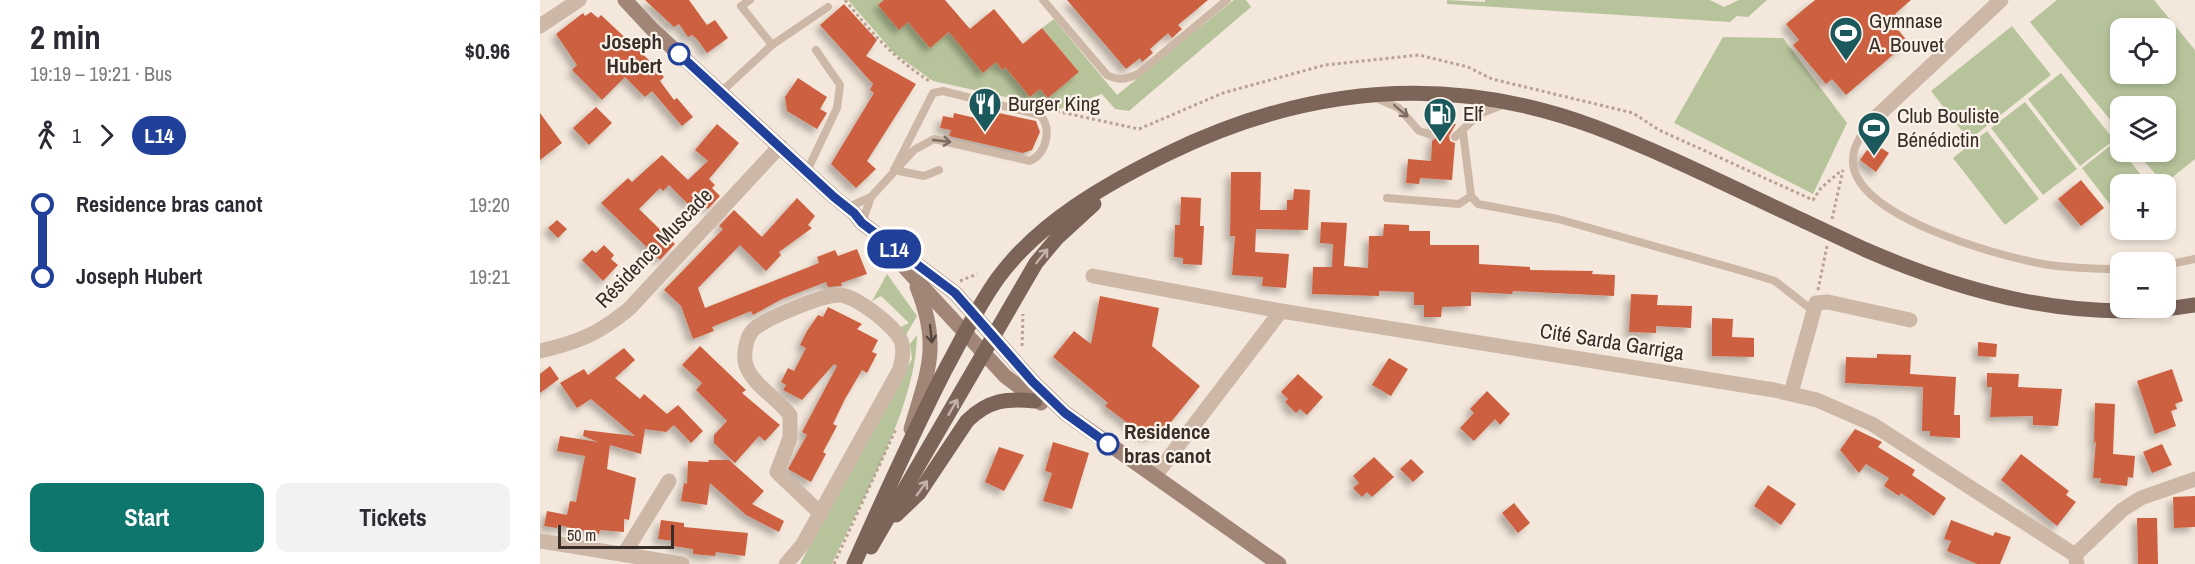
<!DOCTYPE html>
<meta charset="utf-8">
<style>
:root{--surface:#fff;--page:#f2f2f3;--text:#2b2b33;--muted:#7c7c81;--accent:#0f766e}
body{margin:0;font-family:"Archivo Narrow",sans-serif;background:var(--page);color:var(--text);height:100vh;display:flex;flex-direction:column;font-size:22px;white-space:nowrap}
*{box-sizing:border-box;margin:0}
p{font-size:20px;color:var(--muted)}
.icon{flex:none;width:33px;height:33px;fill:none;stroke:currentColor;stroke-width:2;stroke-linecap:round;stroke-linejoin:round}
.map{position:relative;flex:1;overflow:hidden}
.sheet{display:flex;flex-direction:column;background:var(--surface);width:540px}
.sheet>*{flex:none}
.badge{padding:0 12px;border-radius:20px;font-size:21px;line-height:39px}
.fabs{position:absolute;left:1570px;top:18px;display:grid;gap:12px}
.fabs a{display:grid;place-items:center;width:66px;height:66px;border-radius:12px;background:var(--surface);box-shadow:0 3px 9px #0003;font-size:30px}
.scale{position:absolute;left:18px;bottom:15px;width:116px;box-sizing:border-box;padding-left:6px;border:3px solid #392d28;border-top:0;font-size:16px;line-height:21px;white-space:nowrap;color:#392d28;-webkit-text-stroke:4px #fbf2e9;paint-order:stroke}
.map>.badge{position:absolute;translate:-50% -50%;box-shadow:0 0 0 3px #fff}
.legs{display:flex;align-items:center;gap:9px;height:66px;padding:0 30px;font-size:20px}
.legs p{margin-inline-start:auto}
.head{display:flex;align-items:center;justify-content:space-between;height:102px;padding:0 30px}
h1{font-size:33px;font-weight:800;line-height:45px}
.cta{display:flex;gap:12px;margin-top:auto;padding:12px 30px}
.cta a{flex:1;height:69px;border-radius:12px;background:var(--accent);color:#fff;font-size:24px;font-weight:800;line-height:69px;text-align:center}
.cta a+a{background:var(--page);color:var(--text)}
ul{padding:0 30px;list-style:none}
li{display:flex;align-items:center;gap:21px;height:72px;font-size:22px}
li i{display:grid;place-items:center;width:9px;height:100%;margin:0 8px;background:currentColor}
li i::after{content:'';width:15px;height:15px;margin:-8px;border:4px solid;border-radius:50%;background:var(--surface)}
li p{margin-inline-start:auto}
li:first-child i{background:linear-gradient(#0000 50%,currentColor 0)}
li:last-child i{background:linear-gradient(currentColor 50%,#0000 0)}
main{display:flex;flex:1;min-height:0}
.map>svg:first-child{display:block}
.green{fill:#b7c49b;fill-rule:evenodd}
.building{fill:#cd6140;filter:url(#shadow)}
.lines{fill:none;stroke-linecap:round;stroke-linejoin:round}
.path{stroke:#b9a291;stroke-width:3;stroke-dasharray:3 3;stroke-linecap:butt}
.lane{stroke:#cdb8a7;stroke-width:8}
.street{stroke:#cdb8a7;stroke-width:15}
.secondary{stroke:#a18678;stroke-width:15}
.primary{stroke:#7c6458;stroke-width:15}
.primary-bridge{stroke:#7c6458;stroke-width:15}
.oneway{stroke:#7c6c61}
.oneway2{stroke:#c2b2a8}
.oneway3{stroke:#53433c}
.line-1-casing{stroke:#fff;stroke-width:14}
.line-1{stroke:#21409a;stroke-width:9}
.stop-1-dot{fill:#fff;stroke:#21409a;stroke-width:3}
.labels{text-anchor:middle;stroke-width:4.5;stroke-linejoin:round;paint-order:stroke}
.poi-label{font-size:21px;fill:#392d28;stroke:#fbf2e9;text-anchor:start}
.stop-label{font-size:21px;font-weight:bold;fill:#392d28;stroke:#fbf2e9;text-anchor:end}
.street-label{font-size:21px;fill:#392d28;stroke:#fbf2e9}
</style>
<main>
<section class="sheet">
<div class="head"><div><h1>2 min</h1><p>19:19 – 19:21 · Bus</p></div><b>$0.96</b></div>
<div class="legs"><svg class="icon" aria-label="walk" viewBox="0 0 24 24"><circle cx="13" cy="4" r="2"/><path d="M13 8l-2 6 4 7M11 14l-3 7M7 12l3-4h3l4 4"/></svg>1<svg class="icon" aria-label="forward" viewBox="0 0 24 24"><path d="M9 5l7 7-7 7"/></svg><b class="badge" style="background:#21409a;color:#fff">L14</b></div>
<ul>
<li><i style="color:#21409a"></i><b>Residence bras canot</b><p>19:20</p></li>
<li><i style="color:#21409a"></i><b>Joseph Hubert</b><p>19:21</p></li>
</ul>
<div class="cta"><a>Start</a><a>Tickets</a></div>
</section>
<div class="map">
<svg width="1655" height="564" viewBox="0 0 1655 564">
<defs>
<filter id="shadow"><feDropShadow dx="-5" dy="5" stdDeviation="3" flood-color="#0004"/></filter>
</defs>
<rect width="100%" height="100%" fill="#f4e8dc"/>
<!-- green -->
<g class="green">
<polygon points="308,0 344,0 359,29 368,22 390,48 423,21 430,30 443,73 456,62 462,70 465,67 490,97 500,89 508,98 539,72 502,28 514,19 577,95 694,0 706,0 711,7 589,111 575,109 562,94 520,109 393,81 354,53"/>
<polygon points="907,0 945,2 945,0 1170,0 1184,7 1199,0 1227,0 1208,17 1197,16 1190,22 907,4"/>
<path d="M1517,0H1614L1655,50V159L1624,184L1596,152H1626V106H1581V133L1490,22ZM1581,28H1626V74H1581Z"/>
<polygon points="1472,26 1511,75 1429,140 1391,91"/>
<polygon points="1183,37 1243,38 1307,123 1273,194 1134,123"/>
<polygon points="1521,73 1574,140 1540,166 1488,99"/>
<polygon points="1485,102 1537,169 1503,195 1451,128"/>
<polygon points="1447,131 1499,199 1465,225 1413,158"/>
<polygon points="1575,142 1608,184 1581,184 1581,219 1542,168"/>
<polygon points="347,274 377,316 366,335 357,329 369,323 341,296 332,301"/>
<path d="M377,335C376,407 322,498 292,564H260L372,359L370,344Z"/>
</g>
<!-- building -->
<g class="building">
<polygon points="105,0 149,0 167,25 175,20 188,38 167,53 157,39 152,35 148,37 139,24 134,27"/>
<polygon points="344,0 405,0 430,29 454,9 483,44 502,28 539,72 508,98 500,89 490,97 465,67 462,70 456,62 443,73 409,32 390,48 368,22 359,30 338,5"/>
<polygon points="527,0 668,0 638,25 642,29 632,38 628,33 610,49 613,53 602,62 600,58 586,69"/>
<polygon points="1275,0 1371,0 1355,14 1361,22 1355,26 1368,42 1306,95 1292,79 1286,84 1253,45 1259,40 1246,24"/>
<polygon points="304,4 337,40 326,56 376,84 327,161 336,169 316,188 291,164 334,93 330,90 333,84 280,25"/>
<polygon points="51,12 58,18 61,15 111,62 124,77 120,81 134,100 137,98 153,117 142,126 112,91 105,97 85,77 62,100 32,70 37,65 16,34 43,13 45,16"/>
<polygon points="258,78 287,97 280,109 287,113 277,129 247,111 245,97"/>
<polygon points="56,107 72,123 49,145 33,128"/>
<polygon points="454,112 496,121 500,132 492,150 483,153 409,136 411,130 400,128 403,116 413,118 414,113 452,122"/>
<polygon points="0,113 22,143 0,160"/>
<polygon points="893,122 916,124 909,136 910,141 915,143 912,180 880,178 879,184 866,183 868,159 891,161 892,141 898,136 893,129"/>
<polygon points="177,124 199,143 169,179 175,185 172,188 180,196 168,209 156,197 149,205 129,185 123,191 120,188 99,209 135,244 120,260 61,203 88,178 92,182 122,155 148,180 168,161 155,150"/>
<polygon points="1335,144 1349,153 1336,172 1320,160 1327,150 1330,152"/>
<polygon points="691,172 721,172 720,210 747,210 747,200 753,200 754,189 770,190 768,230 716,229 715,252 749,254 746,288 722,286 723,277 692,275 695,236 690,236"/>
<polygon points="1541,180 1564,208 1541,226 1518,199"/>
<polygon points="641,197 661,198 660,226 664,226 662,265 643,264 643,258 634,257 635,225 640,225"/>
<polygon points="257,198 275,216 268,225 272,228 239,252 241,255 226,271 200,245 158,288 165,308 279,263 277,257 295,250 298,256 317,249 327,274 301,283 302,286 288,287 286,282 242,299 213,315 211,311 172,327 174,331 153,339 141,306 124,290 183,229 179,226 194,210 222,237"/>
<polygon points="17,220 27,229 18,238 8,228"/>
<polygon points="781,222 807,223 804,266 828,268 829,236 843,236 844,224 869,225 869,231 890,231 890,245 939,245 939,264 990,267 990,270 1053,271 1052,274 1075,275 1074,296 973,291 972,294 931,292 931,306 902,307 901,317 884,317 884,305 874,305 874,292 839,291 839,296 772,294 773,267 792,267 793,244 780,243"/>
<polygon points="64,245 74,255 71,259 78,265 63,281 42,260 52,250 56,253"/>
<polygon points="1091,294 1118,295 1117,305 1152,306 1151,328 1116,326 1116,333 1089,332"/>
<polygon points="560,296 619,308 612,346 660,386 623,432 606,437 565,406 568,403 513,357 534,331 551,344"/>
<polygon points="288,307 322,324 317,329 338,340 332,352 337,354 327,373 322,370 305,399 293,424 297,426 283,452 286,454 271,482 248,469 267,435 262,432 297,366 294,364 262,400 243,390 246,385 241,382 248,368 254,371 266,348 260,345 267,331 278,315 283,317"/>
<polygon points="1172,318 1193,319 1192,337 1214,338 1214,357 1172,356"/>
<polygon points="1438,342 1457,344 1456,357 1438,356"/>
<polygon points="160,346 206,390 202,393 240,425 225,441 219,436 195,463 174,443 174,435 187,421 156,390 162,383 142,365"/>
<polygon points="84,348 95,360 75,378 100,399 104,394 127,414 138,405 163,431 151,443 134,425 126,432 105,429 101,454 70,445 67,469 96,478 89,520 84,519 84,532 60,530 59,534 18,525 17,528 4,526 7,511 27,515 30,501 36,502 45,456 17,451 20,436 58,442 43,436 44,430 95,436 51,399 37,408 20,383 44,369 48,375"/>
<polygon points="1337,354 1371,355 1370,374 1416,377 1414,415 1420,415 1420,438 1390,436 1390,431 1382,431 1383,387 1305,383 1306,357 1337,358"/>
<polygon points="849,358 868,369 851,396 832,385"/>
<polygon points="10,366 19,379 0,393 0,374"/>
<polygon points="1632,369 1643,401 1635,404 1637,409 1631,411 1636,426 1615,434 1597,381"/>
<polygon points="1447,373 1479,374 1478,387 1522,389 1518,426 1493,425 1493,416 1450,417 1452,387 1447,387"/>
<polygon points="758,374 783,397 767,415 760,409 756,413 745,402 748,399 741,392"/>
<polygon points="947,391 970,414 960,425 955,419 934,441 920,428 934,413 930,409"/>
<polygon points="1555,403 1575,404 1573,454 1595,456 1593,478 1588,477 1587,486 1560,483 1561,478 1553,478 1556,441 1554,444"/>
<polygon points="1315,429 1342,442 1338,447 1375,470 1372,475 1406,498 1394,516 1361,493 1359,496 1344,486 1349,478 1326,464 1319,473 1300,450"/>
<polygon points="513,442 549,453 532,509 503,501 512,473 505,471"/>
<polygon points="1622,444 1632,465 1612,473 1603,452"/>
<polygon points="459,447 484,455 464,491 445,482"/>
<polygon points="1481,454 1529,491 1526,495 1536,502 1517,526 1461,480"/>
<polygon points="834,457 854,477 832,497 827,492 822,497 813,488 819,483 813,476"/>
<polygon points="871,459 884,472 873,482 860,469"/>
<polygon points="168,460 189,460 224,491 212,504 244,521 239,532 206,515 170,483 167,505 141,501 144,483 147,484 148,461 169,462"/>
<polygon points="1228,485 1256,504 1241,525 1214,506"/>
<polygon points="1655,496 1655,527 1634,528 1633,497"/>
<polygon points="974,503 990,523 978,533 962,513"/>
<polygon points="1597,518 1617,518 1618,564 1598,564"/>
<polygon points="121,520 144,523 144,527 208,533 205,556 176,552 175,556 153,554 153,549 133,546 134,541 118,539"/>
<polygon points="1411,520 1453,536 1455,532 1471,537 1460,564 1437,564 1407,551 1411,541 1404,539"/>
</g>
<g class="lines">
<!-- path -->
<g class="path">
<path d="M305,0C332,33 354,59 391,82"/>
<polyline points="511,110 599,129 683,93 785,65 879,55 928,67 952,79 1093,113 1119,130 1273,200 1281,188 1302,170"/>
<polyline points="1292,219 1303,170"/>
<polyline points="420,281 437,274"/>
<polyline points="1278,290 1287,246"/>
<polyline points="482,346 483,314"/>
<polyline points="294,564 356,429"/>
</g>
<!-- lane -->
<g class="lane">
<polyline points="210,0 201,6 232,45"/>
<path d="M503,0L567,75C579,81 586,79 598,74L687,0"/>
<polyline points="181,92 232,45 288,7"/>
<polyline points="836,98 859,108 879,131 892,135"/>
<path d="M1334,119C1325,130 1313,144 1313,159C1310,216 1459,256 1503,264C1528,268 1556,269 1581,269"/>
<polyline points="923,132 931,196 938,204 1018,219 1206,272 1235,281 1272,310"/>
<polyline points="915,137 939,114 960,106"/>
<polyline points="354,170 384,176 399,170"/>
<polyline points="267,171 297,108 300,85 276,50"/>
<polyline points="847,198 919,204 931,196"/>
<path d="M309,207L331,197L374,150L394,139L490,161C507,153 512,128 500,115L403,91L393,93L354,170"/>
<polyline points="322,223 331,197"/>
<polyline points="1626,265 1655,259"/>
</g>
<!-- street -->
<g class="street">
<polyline points="0,26 39,0"/>
<polyline points="1334,119 1461,0"/>
<polyline points="553,276 741,311 1234,390 1277,400 1332,424 1535,555 1537,564"/>
<path d="M0,351C39,342 58,334 89,309L240,146"/>
<polyline points="1251,393 1276,303 1288,302 1370,320"/>
<polyline points="615,476 741,311"/>
<polyline points="0,541 142,564"/>
<polyline points="84,554 129,481"/>
<polyline points="1535,555 1582,510 1601,498 1655,479"/>
<path d="M246,564L263,544L359,371C362,362 364,353 362,344C359,328 315,295 299,295C282,295 227,318 214,329C206,336 202,357 207,368C215,386 238,399 250,415V438L237,472L281,514"/>
</g>
<!-- secondary -->
<g class="secondary">
<polyline points="85,0 112,29 294,197 314,213 322,223 415,293 493,382 525,413 739,564"/>
<polyline points="355,257 465,376 501,403"/>
<path d="M371,429C388,371 401,346 377,287"/>
</g>
<!-- primary -->
<g class="primary">
<path d="M1326,250C1430,295 1541,324 1655,305"/>
<path d="M356,515L379,493L427,421C448,400 467,398 495,401"/>
<polyline points="331,547 496,263 517,238 554,204"/>
<path d="M314,564C343,499 372,435 404,372C421,341 437,307 458,278C499,222 566,184 627,154C766,86 908,72 1055,127C1126,154 1195,189 1264,221"/>
</g>
<!-- primary-bridge -->
<polyline class="primary-bridge" points="1264,221 1326,250"/>
</g>
<!-- one-way arrows -->
<defs><path id="oneway-shaft" d="M-6 0H5M1.5-3L5.5 0L1.5 3" fill="none" stroke-width="1.6" stroke-linecap="round" stroke-linejoin="round" transform="scale(1.5)"/></defs>
<g class="oneway">
<use href="#oneway-shaft" transform="translate(861 111) rotate(41)"/>
<use href="#oneway-shaft" transform="translate(402 141) rotate(6)"/>
</g>
<g class="oneway2">
<use href="#oneway-shaft" transform="translate(502 256) rotate(-51)"/>
<use href="#oneway-shaft" transform="translate(413 407) rotate(-60)"/>
<use href="#oneway-shaft" transform="translate(382 488) rotate(-54)"/>
</g>
<use class="oneway3" href="#oneway-shaft" transform="translate(391 334) rotate(84)"/>
<g class="lines">
<!-- line-1 casing -->
<g class="line-1-casing">
<polyline id="line-1" points="139,54 294,197 314,213 322,223 415,293 493,382 525,413 568,444"/>
</g>
<!-- line-1 -->
<use href="#line-1" class="line-1"/>
</g>
<!-- icons -->
<defs>
<g id="stadium-pin" transform="scale(1.725)"><path d="M0 17L-7.5 6A9.5 9.5 0 1 1 7.5 6Z" fill="#1b595d" stroke="#fbf2e9"/><path d="M0-5a6.5 5 0 1 0 0 10a6.5 5 0 1 0 0-10ZM-3.5-1.8h7v3.6h-7Z" fill="#fff"/></g>
<g id="restaurant-pin" transform="scale(1.725)"><path d="M0 17L-7.5 6A9.5 9.5 0 1 1 7.5 6Z" fill="#1b595d" stroke="#fbf2e9"/><path d="M-5-6h1v4h1v-4h1v4h1v-4h1v5L-1.5 .5V6h-2V.5L-5-1ZM5-6V6H3V1.5H1.5Q1.5-4 5-6Z" fill="#fff"/></g>
<g id="fuel-pin" transform="scale(1.725)"><path d="M0 17L-7.5 6A9.5 9.5 0 1 1 7.5 6Z" fill="#1b595d" stroke="#fbf2e9"/><path d="M-5.5-6h7V0h2V4h1.3V-2.5L3-4.5l.8-.8L6-3V5H2.5V1h-1V6h-7ZM-4.2-4.7v3.2H.2V-4.7Z" fill="#fff"/></g>
</defs>
<g fill-rule="evenodd">
<use href="#stadium-pin" x="1306" y="33"/>
<use href="#restaurant-pin" x="445" y="104"/>
<use href="#fuel-pin" x="900" y="114"/>
<use href="#stadium-pin" x="1334" y="128"/>
</g>
<!-- markers -->
<g class="stop-1-dot">
<circle cx="139" cy="54" r="10"/>
<circle cx="568" cy="444" r="10"/>
</g>
<g class="labels">
<!-- poi labels -->
<g class="poi-label">
<text x="1329" y="28">Gymnase<tspan x="1329" dy="24">A. Bouvet</tspan></text>
<text x="468" y="111">Burger King</text>
<text x="923" y="121">Elf</text>
<text x="1357" y="123">Club Bouliste<tspan x="1357" dy="24">Bénédictin</tspan></text>
</g>
<!-- stop labels -->
<g class="stop-label">
<text x="122" y="49">Joseph<tspan x="122" dy="24">Hubert</tspan></text>
<text x="584" y="439" text-anchor="start">Residence<tspan x="584" dy="24">bras canot</tspan></text>
</g>
<!-- street labels -->
<g class="street-label">
<text transform="translate(114 248) rotate(-46)" y="7">Résidence Muscade</text>
<text transform="translate(1072 342) rotate(9)" y="7">Cité Sarda Garriga</text>
</g>
</g>
</svg>
<div class="fabs">
<a><svg class="icon" aria-label="locate" viewBox="0 0 24 24"><circle cx="12" cy="12" r="6"/><path d="M12 2v4M12 18v4M2 12h4M18 12h4"/></svg></a>
<a><svg class="icon" aria-label="layers" viewBox="0 0 24 24"><path d="M12 4l9 5-9 5-9-5zM3 14l9 5 9-5"/></svg></a>
<a>+</a>
<a>−</a>
</div>
<div class="scale">50 m</div>
<b class="badge" style="left:354px;top:249px;background:#21409a;color:#fff">L14</b>
</div>
</main>
